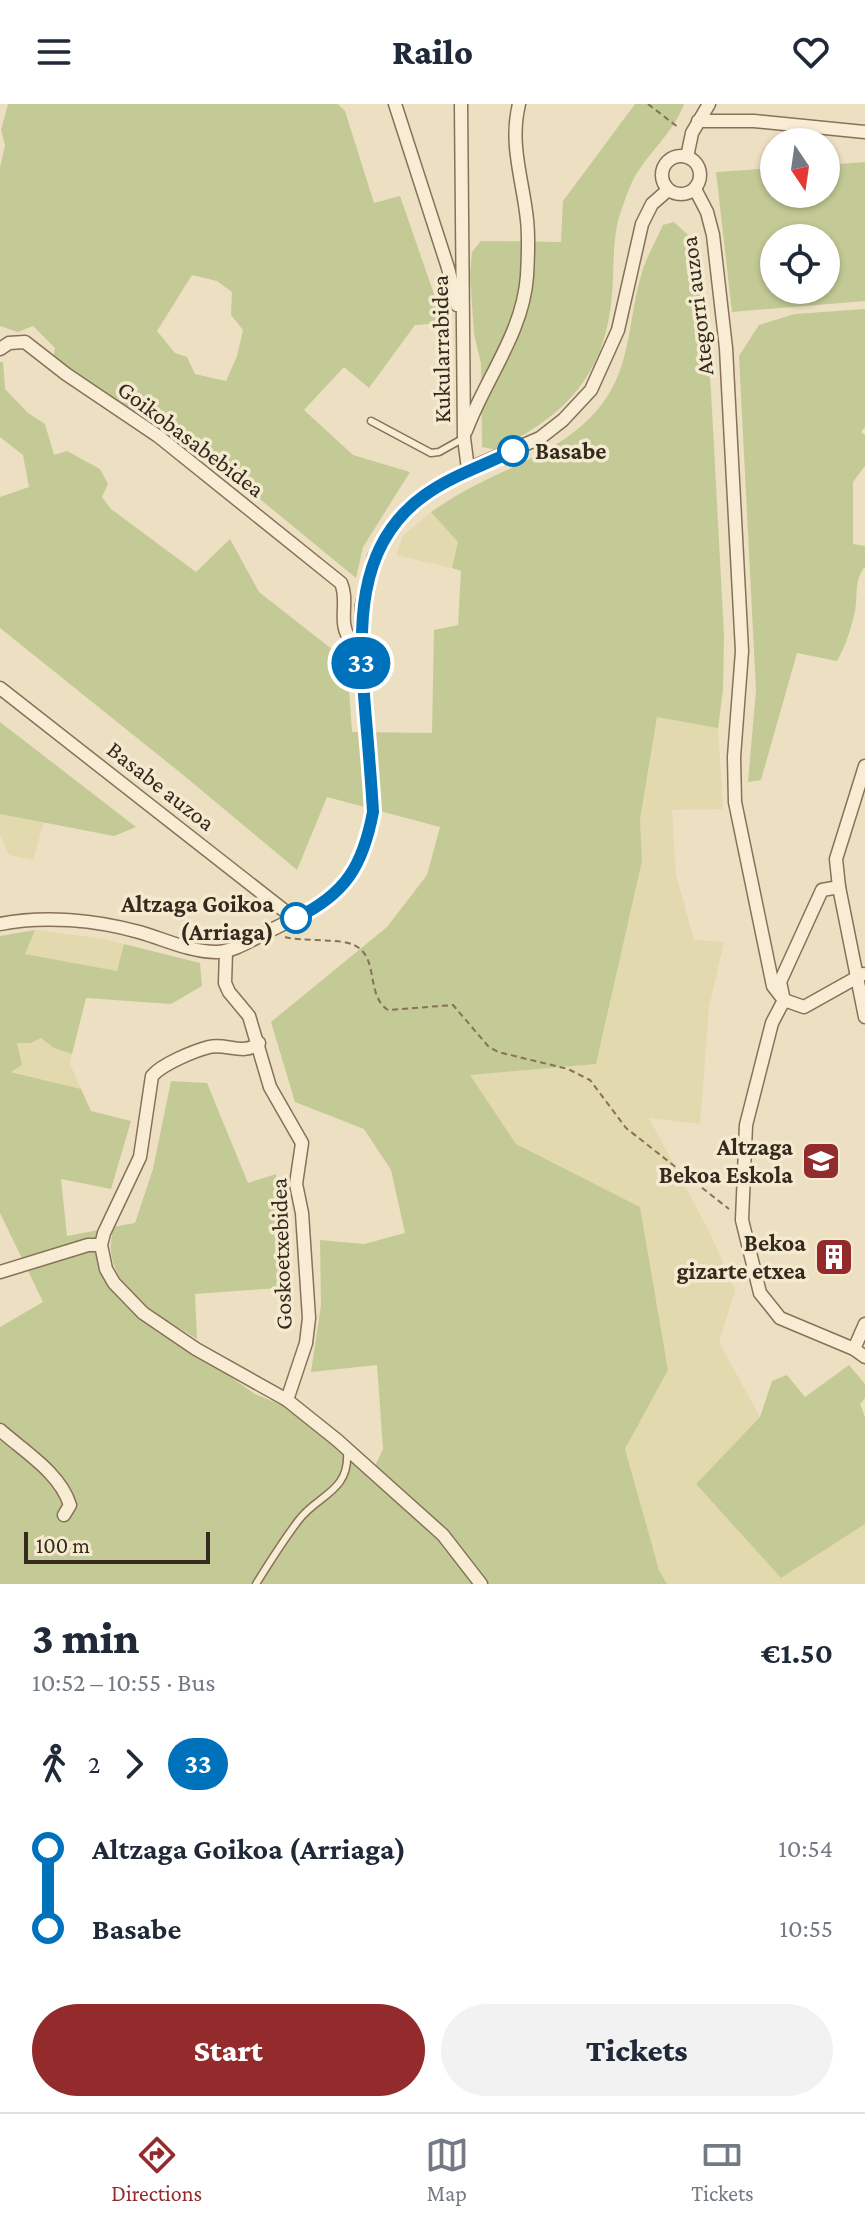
<!DOCTYPE html>
<meta charset="utf-8">
<style>
:root{--surface:#fff;--page:#f2f2f3;--text:#1f2937;--muted:#747a83;--line:#e0e1e3;--accent:#932b2c}
body{margin:0;font-family:"Crimson Pro",serif;background:var(--page);color:var(--text);height:100vh;display:flex;flex-direction:column;font-size:30px;white-space:nowrap}
*{box-sizing:border-box;margin:0}
p{font-size:26px;color:var(--muted)}
.icon{flex:none;width:44px;height:44px;fill:none;stroke:currentColor;stroke-width:2;stroke-linecap:round;stroke-linejoin:round}
.map{position:relative;height:1480px;overflow:hidden}
.drawer{display:flex;flex-direction:column;background:var(--surface);flex:1}
.drawer>*{flex:none}
.badge{padding:0 16px;border-radius:26px;font-size:28px;line-height:52px}
.needle{width:52px;rotate:167deg}
.fabs{position:absolute;left:760px;top:24px;display:grid;gap:16px}
.fabs a{display:grid;place-items:center;width:80px;height:80px;border-radius:50%;background:var(--surface);box-shadow:0 2px 6px #0004;font-size:40px}
.scale{position:absolute;left:24px;bottom:20px;width:186px;box-sizing:border-box;padding-left:8px;border:4px solid #36291d;border-top:0;font-size:22px;line-height:28px;white-space:nowrap;color:#36291d;-webkit-text-stroke:6px #f4ead0;paint-order:stroke}
.map>.badge{position:absolute;translate:-50% -50%;box-shadow:0 0 0 4px #fff}
.legs{display:flex;align-items:center;gap:12px;height:88px;padding:0 32px;font-size:26px}
.legs p{margin-inline-start:auto}
.summary{display:flex;align-items:center;justify-content:space-between;height:136px;padding:0 32px}
h1{font-size:44px;font-weight:800;line-height:60px}
.button{display:flex;gap:16px;margin-top:auto;padding:16px 32px}
.button a{flex:1;height:92px;border-radius:48px;background:var(--accent);color:#fff;font-size:32px;font-weight:800;line-height:92px;text-align:center}
.button a+a{background:var(--page);color:var(--text)}
ul{padding:0 32px;list-style:none}
li{display:flex;align-items:center;gap:28px;height:80px;font-size:30px}
li i{display:grid;place-items:center;width:12px;height:100%;margin:0 10px;background:currentColor}
li i::after{content:'';width:20px;height:20px;margin:-10px;border:6px solid;border-radius:50%;background:var(--surface)}
li p{margin-inline-start:auto}
li:first-child i{background:linear-gradient(#0000 50%,currentColor 0)}
li:last-child i{background:linear-gradient(currentColor 50%,#0000 0)}
header{display:flex;justify-content:space-between;align-items:center;height:104px;padding:0 32px;background:var(--surface);font-size:36px;font-weight:800}
.tabs{display:flex;justify-content:space-around;align-items:center;height:112px;border-top:2px solid var(--line);background:var(--surface);font-size:22px;color:var(--muted)}
.tabs a{display:grid;justify-items:center;gap:4px}
.tabs .current{color:var(--accent)}
.map>svg:first-child{display:block}
.farmland{fill:#e2d9af}
.green{fill:#c4ca95;fill-rule:evenodd}
.lines{fill:none;stroke-linecap:round;stroke-linejoin:round}
.lane-casing{stroke:#867159;stroke-width:9}
.street-casing{stroke:#867159;stroke-width:15}
.path{stroke:#867159;stroke-width:2;stroke-dasharray:6 4;stroke-linecap:butt}
.lane{stroke:#f8edd4;stroke-width:6}
.street{stroke:#f8edd4;stroke-width:12}
.line-1-casing{stroke:#fff;stroke-width:18}
.line-1{stroke:#0072bc;stroke-width:12}
.stop-1-dot{fill:#fff;stroke:#0072bc;stroke-width:4}
.labels{text-anchor:middle;stroke-width:7;stroke-linejoin:round;paint-order:stroke}
.street-label{font-size:24px;fill:#36291d;stroke:#f4ead0}
.stop-label{font-size:24px;font-weight:bold;fill:#36291d;stroke:#f4ead0;text-anchor:start}
.poi-label{font-size:24px;font-weight:bold;fill:#36291d;stroke:#f4ead0;text-anchor:end}
</style>
<header><svg class="icon" aria-label="menu" viewBox="0 0 24 24"><path d="M4 6h16M4 12h16M4 18h16"/></svg>Railo<svg class="icon" aria-label="heart" viewBox="0 0 24 24"><path d="M12 20l-8-8c-3-5 5-10 8-4 3-6 11-1 8 4z"/></svg></header>
<div class="map">
<svg width="865" height="1480" viewBox="0 0 865 1480">
<rect width="100%" height="100%" fill="#eddfc1"/>
<!-- farmland -->
<g class="farmland">
<polygon points="431,408 458,438 452,464 396,451 403,432"/>
<polygon points="657,612 718,624 723,705 672,706 676,771 694,836 724,838 709,903 700,1020 649,1014 711,1131 735,1186 719,1238 760,1313 696,1380 781,1474 865,1420 865,1480 667,1480 659,1466 625,1345 668,1266 640,1103 516,1040 470,971 596,960 642,757 640,715"/>
<polygon points="0,710 44,717 33,756 9,751 0,730"/>
<polygon points="35,826 104,835 124,840 118,867 24,850"/>
<polygon points="41,934 54,944 72,950 70,960 81,985 10,967 17,939"/>
</g>
<!-- green -->
<g class="green">
<path d="M8,0H338L345,7L374,99L400,92L444,219L415,221L369,284L344,263L304,306L353,351L410,368L363,443L356,474L200,346L185,345L53,254L55,244L33,222L18,228L0,222V63L5,41L1,26ZM192,171L217,177L232,188L231,211L243,226L237,252L226,277L195,270L187,253L175,249L157,227Z"/>
<path d="M635,0H684C673,30 648,48 633,76C628,86 624,99 620,110C611,139 615,171 611,201C601,278 561,313 496,346L482,343L481,260L474,230L470,170L472,148L481,137L561,138L563,97Z"/>
<path d="M865,58V197L732,208L716,68L774,64V90H826V61ZM826,134V186H774V134Z"/>
<path d="M674,118L688,131L704,212L711,287L724,531L723,586L718,624L657,613L640,715L642,757L596,960L470,971L516,1040L640,1103L668,1266L625,1345L659,1466L667,1480H487C459,1432 416,1398 375,1362L383,1345L377,1261L311,1268L321,1201L320,1136L364,1140L405,1129L391,1066L364,1025L295,998L271,918L387,823L427,771L440,723L327,693L297,766L182,670L0,524V393L29,383L23,351L0,333V258H3L5,285L28,309L45,320L54,351L67,347L100,365L108,380L102,393L111,405L196,468L230,435L259,488L347,557L352,628L432,629L434,526L458,521L461,467L452,464L458,438L431,408C443,400 455,392 468,385C524,355 589,338 617,274C631,241 631,205 641,172C645,155 656,137 663,121Z"/>
<path d="M865,205V323L861,328L865,331V362L853,378V440L865,442V463C854,475 858,491 855,507C851,525 846,541 837,557L797,549L761,676L748,678L756,586L739,252L759,221L795,210Z"/>
<polygon points="0,618 136,723 114,732 0,710"/>
<polygon points="35,826 25,850 117,867 124,840 200,859 202,882 171,900 86,894 72,950 54,944 41,934 31,939 17,939 22,961 11,968 81,985 91,1007 131,1017 111,1085 61,1075 67,1132 99,1126 94,1148 120,1196 255,1290 291,1305 446,1441 473,1480 0,1480 0,1223 43,1198 0,1109 0,832"/>
<path d="M171,977L207,979L248,1079L276,1070L292,1183L195,1190L197,1235C164,1214 116,1192 111,1148C110,1140 112,1131 113,1123L135,1119L153,1065Z"/>
<polygon points="849,1261 865,1280 865,1294 860,1300 865,1313 865,1420 781,1474 696,1380 760,1313 772,1277 787,1271 805,1293"/>
</g>
<g class="lines">
<!-- lane casing -->
<g class="lane-casing">
<g id="lane">
<polyline points="371,317 431,349 439,348 464,334"/>
<path d="M256,1480C269,1459 283,1437 298,1417C317,1391 350,1388 347,1348"/>
</g>
</g>
<!-- street casing -->
<g class="street-casing">
<g id="street">
<polyline points="395,0 448,164 457,201"/>
<polyline points="461,0 464,334 468,365"/>
<polyline points="698,17 754,17 865,28"/>
<circle cx="681" cy="71" r="19"/>
<polyline points="687,53 692,29 709,0"/>
<polyline points="695,85 707,108 713,131 726,244 742,547 734,653 735,698 773,882 784,896"/>
<path d="M0,245L9,239L25,238L66,270L158,332L341,479C349,497 338,517 349,534L360,537"/>
<path d="M466,327C485,275 523,229 527,172C528,154 529,134 527,116C523,76 509,41 519,0"/>
<polyline points="0,584 295,815"/>
<polyline points="865,662 836,755 839,783 865,913"/>
<path d="M0,820C44,811 96,816 139,828C164,835 190,848 216,848C234,848 251,836 267,828C334,795 358,787 373,708L360,537L362,501L374,453L399,414L424,392L468,365L540,334L563,316L591,286L618,226L642,120L652,100L668,86"/>
<polyline points="226,847 225,879 229,888 249,912 270,983 302,1039 296,1080 302,1109 309,1214 306,1239 287,1296"/>
<polyline points="783,892 780,878 822,786 839,783"/>
<polyline points="784,896 772,919 746,1021 742,1116 760,1189 780,1214 854,1245 865,1253"/>
<polyline points="784,896 804,903 863,870"/>
<path d="M259,939C244,952 227,939 209,943C194,947 162,960 152,972L140,1053L104,1129L101,1141L106,1165L114,1179L143,1209L196,1245L287,1296L337,1336L443,1431L481,1480"/>
<polyline points="0,1168 88,1141 101,1141"/>
<polyline points="854,1245 865,1220"/>
<path d="M0,1326C25,1348 60,1369 70,1401L64,1411"/>
</g>
</g>
<!-- path -->
<g class="path">
<polyline points="648,0 679,24"/>
<path d="M285,833C303,838 340,834 354,841C380,853 365,891 388,906L453,901L488,942L498,948L568,965L590,976L626,1024L729,1105"/>
</g>
<!-- lane -->
<use href="#lane" class="lane"/>
<!-- street -->
<use href="#street" class="street"/>
</g>
<g class="lines">
<!-- line-1 casing -->
<g class="line-1-casing">
<path id="line-1" d="M296,814C346,790 363,761 373,708C371,673 368,639 365,604C359,527 354,441 425,391C453,371 483,362 513,347"/>
</g>
<!-- line-1 -->
<use href="#line-1" class="line-1"/>
</g>
<!-- icons -->
<defs>
<g id="school-square" transform="scale(2)"><rect x="-9" y="-9" width="18" height="18" rx="4" fill="#932b2c" stroke="#f4ead0"/><path d="M0-5L7-2L0 1L-7-2ZM-4 1L0 2.5L4 1V4Q0 6-4 4Z" fill="#fff"/></g>
<g id="building-square" transform="scale(2)"><rect x="-9" y="-9" width="18" height="18" rx="4" fill="#932b2c" stroke="#f4ead0"/><path d="M-4-6H4V6H1V3H-1V6H-4ZM-2.5-4.3h1.7v1.8h-1.7ZM.8-4.3h1.7v1.8H.8ZM-2.5-1h1.7V.8h-1.7ZM.8-1h1.7V.8H.8Z" fill="#fff"/></g>
</defs>
<g fill-rule="evenodd">
<use href="#school-square" x="821" y="1057"/>
<use href="#building-square" x="834" y="1153"/>
</g>
<!-- markers -->
<g class="stop-1-dot">
<circle cx="513" cy="347" r="14"/>
<circle cx="296" cy="814" r="14"/>
</g>
<g class="labels">
<!-- street labels -->
<g class="street-label">
<text transform="translate(697 202) rotate(-97)" y="8">Ategorri auzoa</text>
<text transform="translate(441 245) rotate(-91)" y="8">Kukularrabidea</text>
<text transform="translate(191 335) rotate(37)" y="8">Goikobasabebidea</text>
<text transform="translate(161 682) rotate(38)" y="8">Basabe auzoa</text>
<text transform="translate(281 1150) rotate(-92)" y="8">Goskoetxebidea</text>
</g>
<!-- stop labels -->
<g class="stop-label">
<text x="535" y="355">Basabe</text>
<text x="274" y="808" text-anchor="end">Altzaga Goikoa<tspan x="274" dy="28">(Arriaga)</tspan></text>
</g>
<!-- poi labels -->
<g class="poi-label">
<text x="793" y="1051">Altzaga<tspan x="793" dy="28">Bekoa Eskola</tspan></text>
<text x="806" y="1147">Bekoa<tspan x="806" dy="28">gizarte etxea</tspan></text>
</g>
</g>
</svg>
<div class="fabs">
<a><svg class="needle" viewBox="-14 -14 28 28"><path d="M0-13l5 13h-10z" fill="#e53935"/><path d="M0 13l5-13h-10z" fill="#747a83"/></svg></a>
<a><svg class="icon" aria-label="locate" viewBox="0 0 24 24"><circle cx="12" cy="12" r="6"/><path d="M12 2v4M12 18v4M2 12h4M18 12h4"/></svg></a>
</div>
<div class="scale">100 m</div>
<b class="badge" style="left:361px;top:559px;background:#0072bc;color:#fff">33</b>
</div>
<section class="drawer">
<div class="summary"><div><h1>3 min</h1><p>10:52 – 10:55 · Bus</p></div><b>€1.50</b></div>
<div class="legs"><svg class="icon" aria-label="walk" viewBox="0 0 24 24"><circle cx="13" cy="4" r="2"/><path d="M13 8l-2 6 4 7M11 14l-3 7M7 12l3-4h3l4 4"/></svg>2<svg class="icon" aria-label="forward" viewBox="0 0 24 24"><path d="M9 5l7 7-7 7"/></svg><b class="badge" style="background:#0072bc;color:#fff">33</b></div>
<ul>
<li><i style="color:#0072bc"></i><b>Altzaga Goikoa (Arriaga)</b><p>10:54</p></li>
<li><i style="color:#0072bc"></i><b>Basabe</b><p>10:55</p></li>
</ul>
<div class="button"><a>Start</a><a>Tickets</a></div>
</section>
<nav class="tabs">
<a class="current"><svg class="icon" aria-label="directions" viewBox="0 0 24 24"><path d="M12 3l9 9-9 9-9-9zM9 14v-3h6M13 9l2 2-2 2"/></svg>Directions</a>
<a><svg class="icon" aria-label="map" viewBox="0 0 24 24"><path d="M3 6l6-2 6 2 6-2v14l-6 2-6-2-6 2zM9 4v14M15 6v14"/></svg>Map</a>
<a><svg class="icon" aria-label="tickets" viewBox="0 0 24 24"><path d="M3 7h18v10H3zM15 7v10"/></svg>Tickets</a>
</nav>
